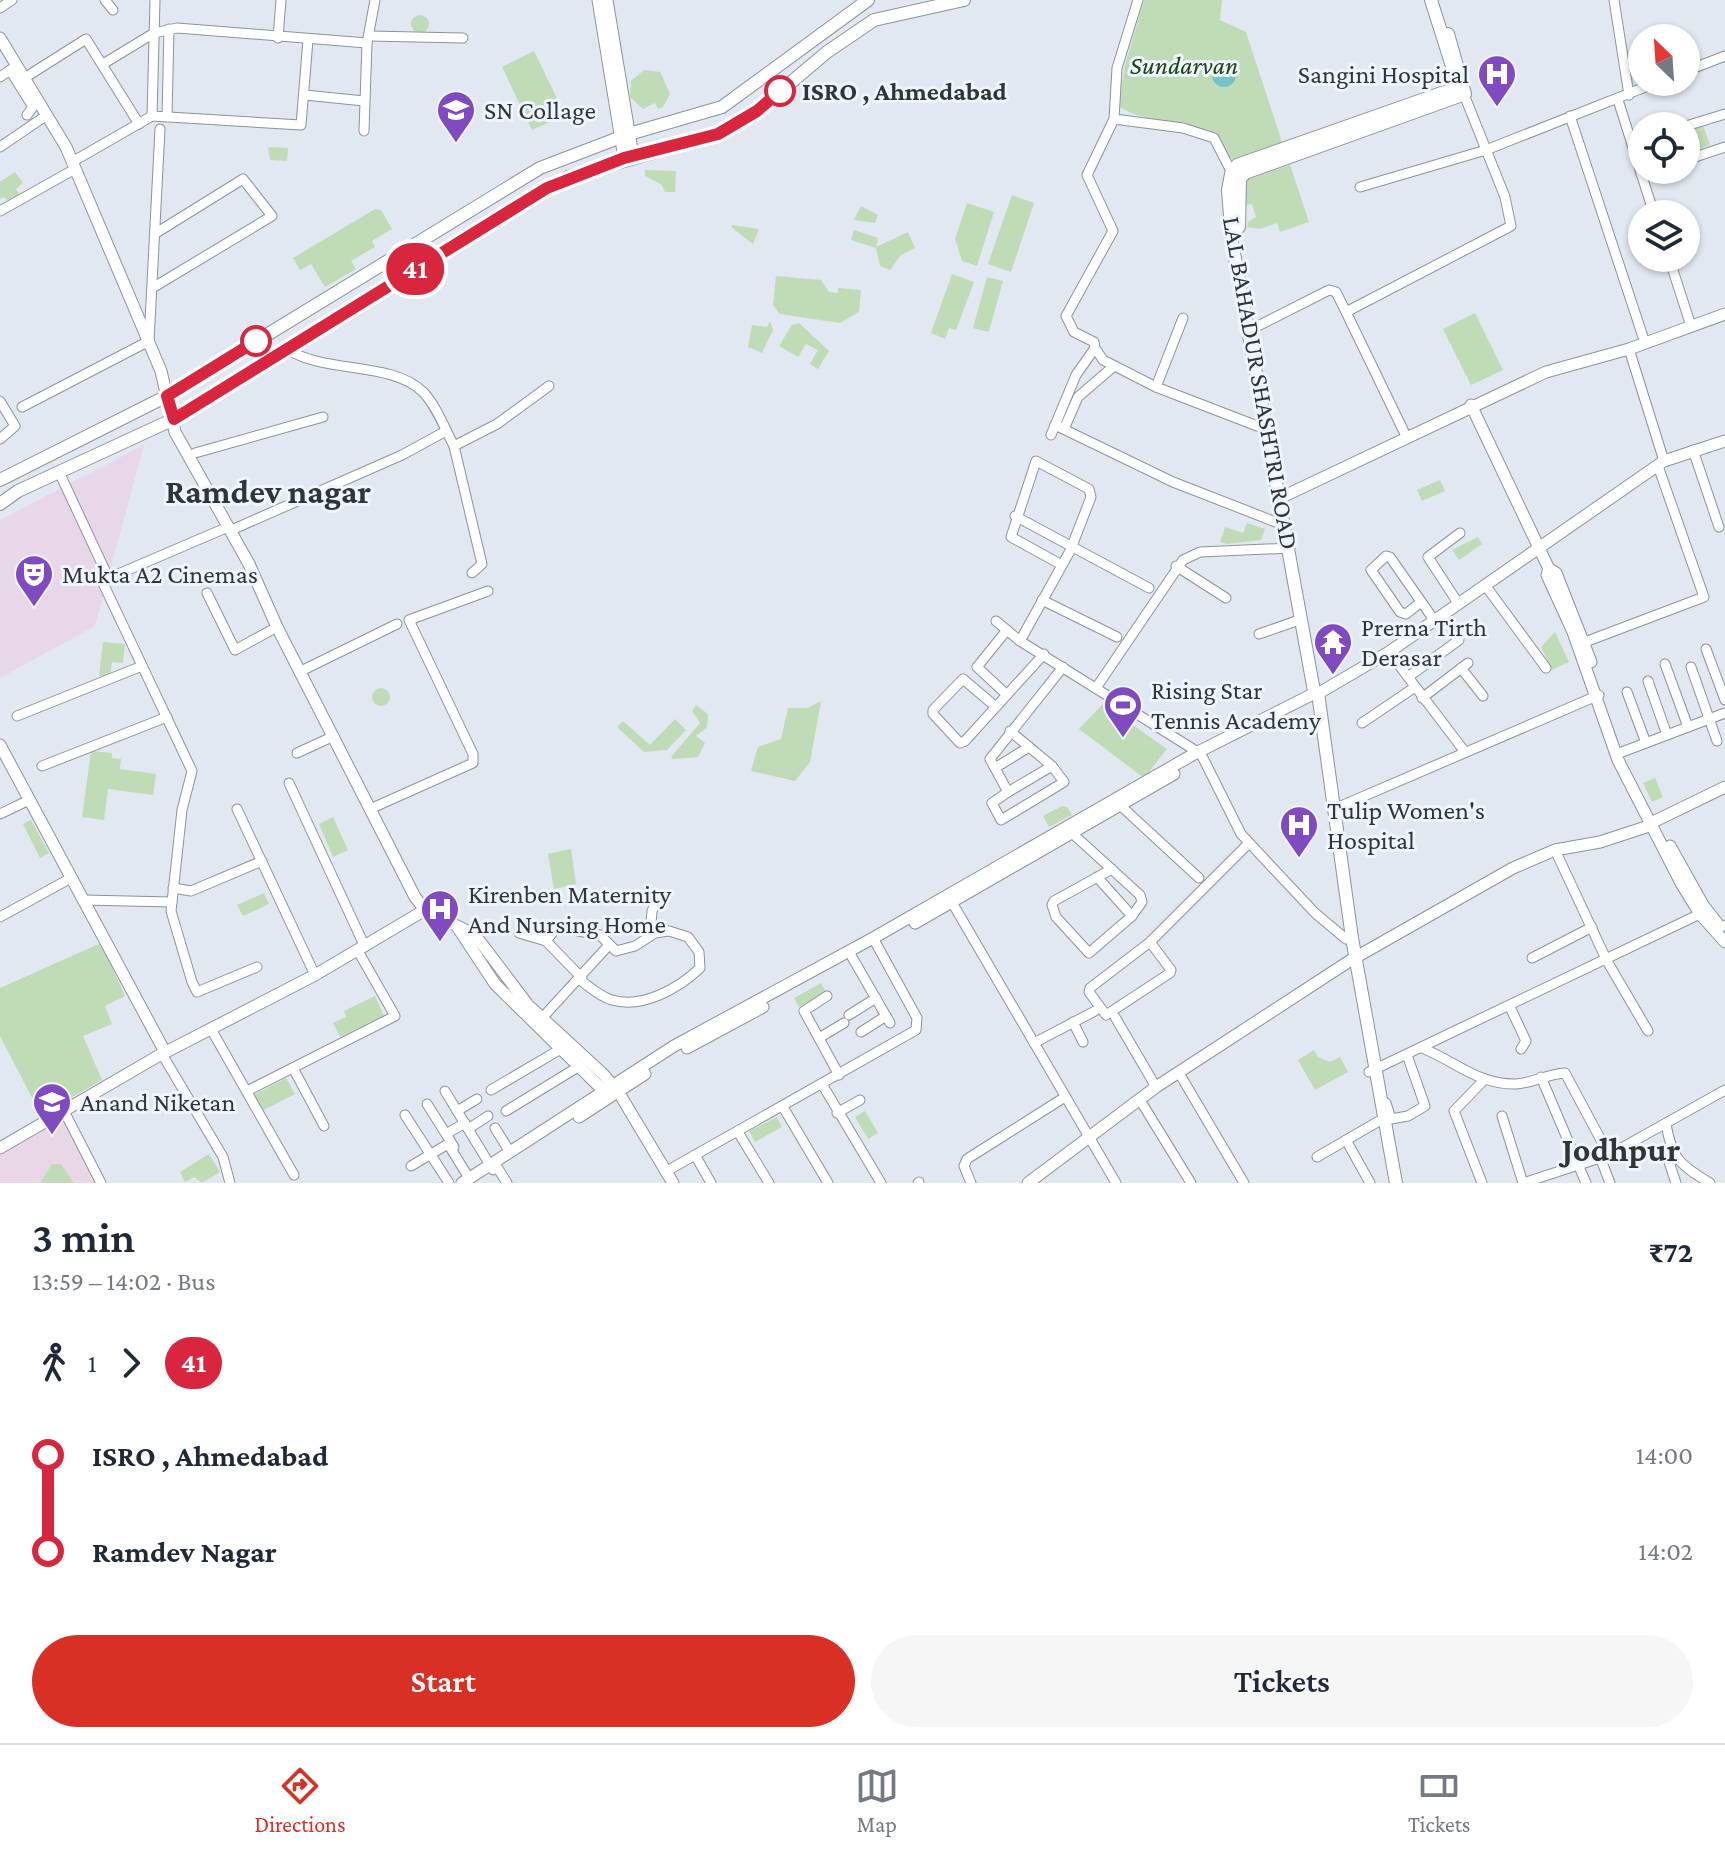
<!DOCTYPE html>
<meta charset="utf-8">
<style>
:root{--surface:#fff;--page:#f6f6f7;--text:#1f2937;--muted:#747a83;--line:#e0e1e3;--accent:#d93025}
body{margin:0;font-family:"Crimson Pro",serif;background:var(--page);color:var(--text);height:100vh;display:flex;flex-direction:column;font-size:30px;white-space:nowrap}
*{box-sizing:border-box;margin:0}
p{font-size:26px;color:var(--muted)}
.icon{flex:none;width:44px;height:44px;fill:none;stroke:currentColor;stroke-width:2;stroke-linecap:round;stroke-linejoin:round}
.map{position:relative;height:1183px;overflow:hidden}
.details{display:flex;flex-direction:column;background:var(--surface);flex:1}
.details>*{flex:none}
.badge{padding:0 16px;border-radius:26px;font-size:28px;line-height:52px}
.needle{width:52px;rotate:335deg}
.tools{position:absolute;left:1628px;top:24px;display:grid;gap:16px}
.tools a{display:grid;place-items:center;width:72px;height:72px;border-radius:50%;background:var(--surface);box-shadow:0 2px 6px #0004;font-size:40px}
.map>.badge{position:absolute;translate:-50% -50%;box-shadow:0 0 0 4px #fff}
.legs{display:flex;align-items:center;gap:12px;height:88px;padding:0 32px;font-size:26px}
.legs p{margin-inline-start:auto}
.summary{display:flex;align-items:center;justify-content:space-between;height:136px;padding:0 32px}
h1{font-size:44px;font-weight:600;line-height:60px}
.button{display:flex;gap:16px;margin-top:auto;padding:16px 32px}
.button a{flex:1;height:92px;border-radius:48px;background:var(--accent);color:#fff;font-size:32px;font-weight:600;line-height:92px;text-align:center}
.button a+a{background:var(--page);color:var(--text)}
ul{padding:0 32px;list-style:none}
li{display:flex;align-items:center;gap:28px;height:96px;font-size:30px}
li i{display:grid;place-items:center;width:12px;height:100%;margin:0 10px;background:currentColor}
li i::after{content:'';width:20px;height:20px;margin:-10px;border:6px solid;border-radius:50%;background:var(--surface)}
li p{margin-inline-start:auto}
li:first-child i{background:linear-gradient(#0000 50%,currentColor 0)}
li:last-child i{background:linear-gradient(currentColor 50%,#0000 0)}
.menu{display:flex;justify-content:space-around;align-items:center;height:112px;border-top:2px solid var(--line);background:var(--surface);font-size:22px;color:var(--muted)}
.menu a{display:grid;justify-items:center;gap:4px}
.menu .on{color:var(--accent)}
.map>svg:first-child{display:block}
.commercial{fill:#e7d7e9}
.education{fill:#e9d7e8}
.green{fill:#bfdcb6}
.water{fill:#72c4c7}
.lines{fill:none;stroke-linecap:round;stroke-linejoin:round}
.minor-casing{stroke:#8c939b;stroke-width:11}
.tertiary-casing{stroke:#8c939b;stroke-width:13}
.secondary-casing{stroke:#8c939b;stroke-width:14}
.minor{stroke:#fff;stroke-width:9}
.tertiary{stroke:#fff;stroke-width:11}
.secondary{stroke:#fff;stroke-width:12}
.line-1-casing{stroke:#fff;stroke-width:18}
.line-1{stroke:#d7263d;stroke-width:12}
.stop-1-dot{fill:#fff;stroke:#d7263d;stroke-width:4}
.labels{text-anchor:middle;stroke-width:6;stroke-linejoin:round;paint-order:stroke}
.park-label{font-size:26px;font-style:italic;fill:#1d420f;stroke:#eef5fe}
.poi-label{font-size:26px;fill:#323538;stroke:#eef5fe;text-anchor:start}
.stop-label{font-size:26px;font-weight:bold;fill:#323538;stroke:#eef5fe;text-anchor:start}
.street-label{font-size:26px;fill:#323538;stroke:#eef5fe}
.district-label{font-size:34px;font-weight:bold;fill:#323538;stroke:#eef5fe}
</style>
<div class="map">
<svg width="1725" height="1183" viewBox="0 0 1725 1183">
<rect width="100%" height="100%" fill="#e1e8f1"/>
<!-- commercial -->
<polygon class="commercial" points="144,445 95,626 0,678 0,520"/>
<!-- education -->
<polygon class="education" points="63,1117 98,1183 0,1183 0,1155"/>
<!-- green -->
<g class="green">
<path d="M1144,0H1222L1220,20L1246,32L1282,142L1234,159L1225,155L1217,133C1186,123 1145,123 1118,106L1125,65Z"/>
<circle cx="420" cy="24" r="9"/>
<polygon points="534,51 565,115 532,130 502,67"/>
<polygon points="644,70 660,72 670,94 663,107 658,109 655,103 643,109 630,97 631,81"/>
<polygon points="1703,125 1710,145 1686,153 1686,130"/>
<polygon points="268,147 288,148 287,161 270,160"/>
<polygon points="1290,165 1309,222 1280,232 1277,223 1260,229 1247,227 1248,222 1256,217 1252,204 1245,205 1243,181"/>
<polygon points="645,170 676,171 675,192 665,192 662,185 645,176"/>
<polygon points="15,172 23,183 16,189 19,194 8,201 4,197 0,199 0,182"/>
<polygon points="1012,195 1034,203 1011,272 988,264"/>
<polygon points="967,203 994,212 977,266 962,261 955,239"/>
<polygon points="861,206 878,215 875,223 854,220"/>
<polygon points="375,209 381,210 392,229 372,241 375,247 351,261 356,269 325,287 311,264 300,270 293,258"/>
<polygon points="732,225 759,229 753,244 731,227"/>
<polygon points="854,230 878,238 876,247 908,232 915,248 901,255 890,270 880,266 876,248 851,240"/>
<polygon points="952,274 974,282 956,330 949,328 945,339 931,333"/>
<polygon points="776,276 821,280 829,292 838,293 838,288 861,290 859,312 840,323 780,314 773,305"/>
<polygon points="987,277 1003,281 989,332 973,328"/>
<polygon points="1475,313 1503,370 1471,385 1443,329"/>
<polygon points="770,321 773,330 762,353 748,347 752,325 767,327"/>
<polygon points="799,323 829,351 818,369 810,364 818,350 806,344 798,357 779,346 792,325"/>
<polygon points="1440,480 1445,491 1422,501 1417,490"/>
<polygon points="1247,523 1265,529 1261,540 1227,544 1220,542 1225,527 1243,533"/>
<polygon points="1478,537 1482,544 1459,560 1452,550"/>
<polygon points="1555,632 1569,662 1552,670 1541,647"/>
<polygon points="103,642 125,644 123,663 112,662 110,677 99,676"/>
<circle cx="381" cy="697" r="9"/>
<polygon points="821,701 810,762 795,781 751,771 758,747 781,739 788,708 807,708"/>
<polygon points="1103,704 1167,749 1144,778 1079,729"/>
<polygon points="696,705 708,714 707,727 696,736 705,743 698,757 673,759 671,757 700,723 692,711"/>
<polygon points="675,719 686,730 667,750 644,752 617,727 623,721 650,745"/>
<polygon points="91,751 112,753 112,758 121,759 120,769 156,774 153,795 108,789 104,820 82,817"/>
<polygon points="1655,778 1663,797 1652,802 1643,783"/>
<polygon points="1062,806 1067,807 1072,815 1049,827 1043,816"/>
<polygon points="333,817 348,850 333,857 319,824"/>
<polygon points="31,820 49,853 40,858 23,824"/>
<polygon points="571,849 576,884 554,889 548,854"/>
<polygon points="264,893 269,904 243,916 237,905"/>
<polygon points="101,943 125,996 105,1006 112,1024 83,1036 102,1080 41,1115 0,1036 0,988"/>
<polygon points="821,983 826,992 799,1007 794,998"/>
<polygon points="375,996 384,1016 340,1037 333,1023 346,1017 344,1011"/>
<polygon points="1314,1050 1318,1057 1330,1062 1340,1057 1348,1072 1315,1090 1298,1060"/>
<polygon points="286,1078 295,1094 262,1111 253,1095"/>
<polygon points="865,1111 878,1133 868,1139 855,1117"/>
<polygon points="777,1117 782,1127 755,1142 749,1131"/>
<polygon points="209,1154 220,1172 202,1183 194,1177 185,1182 180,1172"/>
<polygon points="52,1164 61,1164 74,1183 40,1183"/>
</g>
<!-- water -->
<circle class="water" cx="1224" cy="75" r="12"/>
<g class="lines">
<!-- minor casing -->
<g class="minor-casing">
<g id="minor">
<polyline points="105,0 113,10"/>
<polyline points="1138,0 1117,68 1114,119 1183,128 1214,138 1233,175"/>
<polyline points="1614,0 1629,95"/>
<polyline points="0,8 12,0"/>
<polyline points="369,36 463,38"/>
<polyline points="278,38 281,0"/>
<polyline points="103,64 154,33 177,28 367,43 375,0"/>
<polyline points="10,70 33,107 27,115"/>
<polyline points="1686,71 1725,56"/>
<polyline points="0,77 15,67"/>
<polyline points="26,77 86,39 139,124"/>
<polyline points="305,95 364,101"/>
<polyline points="1618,100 1654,214"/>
<polyline points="152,116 155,0"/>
<polyline points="1570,116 1645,343"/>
<polyline points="167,117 169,29"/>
<polyline points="1686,126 1725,114"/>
<polyline points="364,131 367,43"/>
<polyline points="0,147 47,115"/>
<polyline points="1686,160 1725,147"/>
<polyline points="72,162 152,116 301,125 308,40"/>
<polyline points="1641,174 1653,170"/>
<polyline points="1360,187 1486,150 1658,82"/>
<polyline points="0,211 75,169"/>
<polyline points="1669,258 1691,326"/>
<polyline points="154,287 272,216 243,179 156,233"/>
<polyline points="1254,328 1329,290 1336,292 1346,312"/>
<polyline points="1095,348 1103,360 1156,387 1183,318"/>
<path d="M287,349C325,374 392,361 423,392C436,405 445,429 454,446L497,424L549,386"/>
<polyline points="1629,349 1664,461"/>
<polyline points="1156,387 1265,429"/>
<polyline points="0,401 15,426 0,439"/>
<polyline points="22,407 149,341 160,129"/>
<polyline points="1055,425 1173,482 1286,526"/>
<polyline points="1064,429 1078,397 1114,366"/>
<polyline points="1051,435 1076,375 1095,348 1094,342 1074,332 1066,316 1113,231 1087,175 1114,119"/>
<polyline points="1406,436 1346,312 1511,226 1505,197 1463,92"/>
<polyline points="454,446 482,564 472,573"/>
<polyline points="1693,450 1719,527"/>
<polyline points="195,453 323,417"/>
<polyline points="59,472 109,579"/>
<polyline points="1015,516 1149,588"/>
<polyline points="228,527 102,581 192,771 182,810 171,911 192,982 197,992 257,967"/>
<polyline points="236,528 402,455 446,431"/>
<polyline points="1176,566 1226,598"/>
<polyline points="1485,585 1546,668"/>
<polyline points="207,593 235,650 277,627"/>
<polyline points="1042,600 1117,637"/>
<polyline points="1421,602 1406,614 1400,612 1371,570 1386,556 1390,557 1434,620"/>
<polyline points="1458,603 1428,557 1460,533"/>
<polyline points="996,621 1020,641 1201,754 1241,834 1315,913 1346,939"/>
<polyline points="1007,630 977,667 1007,695"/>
<polyline points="1259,634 1302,619"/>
<polyline points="1020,641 1070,551 1091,497 1089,489 1036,461 1011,537 1062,565"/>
<polyline points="1585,642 1704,597 1658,466"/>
<polyline points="1706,649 1725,700"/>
<polyline points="1389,652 1465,752"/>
<polyline points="1665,664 1688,727"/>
<polyline points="1691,667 1717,741"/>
<polyline points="1461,668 1483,696"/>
<polyline points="299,672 397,624"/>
<polyline points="1408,677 1459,640"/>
<polyline points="1648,681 1667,735"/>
<polyline points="1096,688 1183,560 1200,552 1290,548"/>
<polyline points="1627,692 1646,743"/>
<polyline points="1422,698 1468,663"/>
<polyline points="996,707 963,679 933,710 933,714 960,743 965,741 1044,654"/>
<polyline points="17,716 142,666"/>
<polyline points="1362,723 1415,687"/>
<polyline points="1622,752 1725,713"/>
<polyline points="297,753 334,736"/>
<polyline points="42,766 167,717"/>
<polyline points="1052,766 1008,792 990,759 1063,667"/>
<polyline points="995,768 1029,747"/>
<polyline points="289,783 365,947"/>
<polyline points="1008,792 992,803 1001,820 1064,782 1052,766 1010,731"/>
<polyline points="1121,806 1199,878"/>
<polyline points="237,809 315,975"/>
<polyline points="370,809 473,763 473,754 409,620 488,591"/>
<polyline points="1334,809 1599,695"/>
<polyline points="0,814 29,800"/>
<polyline points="1073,834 1140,895 1142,902 1132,916"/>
<polyline points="1555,850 1607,961 1648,1031"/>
<polyline points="1097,877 1132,916 1089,953 1056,917 1052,905 1054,901 1112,869"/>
<polyline points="173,888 191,891 262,861"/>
<polyline points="950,899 1116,1183"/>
<polyline points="83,900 172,902"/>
<polyline points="0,917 71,878"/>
<polyline points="1721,927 1725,925"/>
<polyline points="519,933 546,941"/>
<polyline points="650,936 652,911 658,898"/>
<polyline points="1150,942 1171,970 1170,973 1106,1015 1089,992 1090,988 1150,942 1249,843"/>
<polyline points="852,957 890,1023"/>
<polyline points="1532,958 1592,927"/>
<path d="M580,980C590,987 600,997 612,1000C643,1009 679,988 700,968L699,952L688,937L669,931L655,933L635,946L616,951L600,935L557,927L546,941L582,978"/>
<polyline points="827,996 804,1011 839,1075"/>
<polyline points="1510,1007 1526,1041 1521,1049"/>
<polyline points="849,1015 876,998"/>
<polyline points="543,1017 608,946"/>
<polyline points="1115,1017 1156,1087"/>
<polyline points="1073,1022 1083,1042"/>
<polyline points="211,1029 294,1175"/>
<polyline points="861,1032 886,1016"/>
<polyline points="819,1038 844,1023"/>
<polyline points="1034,1043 1095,1011"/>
<path d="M1422,1048C1455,1061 1478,1085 1516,1084C1532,1083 1548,1074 1565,1073L1609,1155L1725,1090"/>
<polyline points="162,1054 223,1157 230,1183"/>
<polyline points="293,1068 324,1126"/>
<polyline points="1369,1072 1704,912"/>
<polyline points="1179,1073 1244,1183"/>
<polyline points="1541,1077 1586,1183"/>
<polyline points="822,1084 881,1183"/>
<polyline points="491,1090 559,1050"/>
<polyline points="247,1091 395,1016 358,951"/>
<polyline points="445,1091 493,1170"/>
<polyline points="1140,1100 1191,1183"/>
<polyline points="1386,1103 1391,1119 1408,1116 1425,1106 1407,1055"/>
<polyline points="427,1104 446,1134"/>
<polyline points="783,1107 828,1183"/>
<polyline points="64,1111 101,1183"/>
<polyline points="457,1111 477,1099"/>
<polyline points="506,1111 578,1067"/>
<polyline points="837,1113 860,1100"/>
<polyline points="405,1115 449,1183"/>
<polyline points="1502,1116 1523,1183 1609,1155"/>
<path d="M1666,1124C1672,1159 1680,1165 1710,1183"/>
<polyline points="495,1128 510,1152"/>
<polyline points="468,1129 488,1116"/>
<polyline points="738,1132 769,1183"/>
<polyline points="1346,1140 1370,1183"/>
<polyline points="454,1147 446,1134 465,1123"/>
<polyline points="1670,1151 1668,1159 1676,1183"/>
<polyline points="695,1155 711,1183"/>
<polyline points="1317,1157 1379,1121"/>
<polyline points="1600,1157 1610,1183"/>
<polyline points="411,1166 448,1144 469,1178"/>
<polyline points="497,1167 507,1183"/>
<polyline points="665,1172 916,1030 917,1018 873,938"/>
<polyline points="918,1183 919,1182"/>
<polyline points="971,1183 964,1166 967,1159 1065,1097"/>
<polyline points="1482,1183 1454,1111 1485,1079"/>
</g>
</g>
<!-- tertiary casing -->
<g class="tertiary-casing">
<g id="tertiary">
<polyline points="598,0 624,158"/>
<polyline points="607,0 633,156"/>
<polyline points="0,38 66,147 161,371 175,432 249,564 277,627 415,897 425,910 475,935 528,1005 603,1074 619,1093 673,1183"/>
<polyline points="1471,405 1549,569 1547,575 1573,632 1618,760 1681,883 1700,914 1725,942"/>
<polyline points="1280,498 1546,372 1629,349 1725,314"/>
<polyline points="1549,569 1556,573 1591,662"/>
<polyline points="1319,693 1389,652 1664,461 1725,441"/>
<polyline points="0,745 165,1052 0,1148"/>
<polyline points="1651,823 1725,787"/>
<polyline points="1670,846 1703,905 1717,923"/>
<polyline points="915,923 1174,774"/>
<polyline points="458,928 495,984 609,1096"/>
<polyline points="687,1048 763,1007"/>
<polyline points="162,1054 315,975 425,910"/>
<polyline points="579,1117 645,1074"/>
<polyline points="462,1183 674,1046 875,937 1194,754 1313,694"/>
<polyline points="1028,1183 1156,1087 1351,960 1513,868 1555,850 1600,842 1652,825"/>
</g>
</g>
<!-- secondary casing -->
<g class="secondary-casing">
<g id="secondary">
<polyline points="1239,227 1240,179 1245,173 1465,94 1448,34"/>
<polyline points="0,480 167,396 540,168 629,134 722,107 868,0"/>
<polyline points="0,504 18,491 174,419 568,177 718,134 757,111 827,52 874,20 964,0"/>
<polyline points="1314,691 1232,242 1228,190 1231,174 1237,165 1453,89 1456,79 1431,0"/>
<polyline points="1318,693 1352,938 1396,1183"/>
</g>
</g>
<!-- minor -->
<use href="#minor" class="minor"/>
<!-- tertiary -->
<use href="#tertiary" class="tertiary"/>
<!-- secondary -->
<use href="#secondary" class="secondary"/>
</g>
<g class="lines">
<!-- line-1 casing -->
<g class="line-1-casing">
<polyline id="line-1" points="256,341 167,396 174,419 547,188 624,158 718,134 757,111 780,91"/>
</g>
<!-- line-1 -->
<use href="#line-1" class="line-1"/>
</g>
<!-- icons -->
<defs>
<g id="hospital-pin" transform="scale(2)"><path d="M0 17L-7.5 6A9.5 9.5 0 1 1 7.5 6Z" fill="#804ac1" stroke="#eef5fe"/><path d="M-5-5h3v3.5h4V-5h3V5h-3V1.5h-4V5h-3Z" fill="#fff"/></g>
<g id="university-pin" transform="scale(2)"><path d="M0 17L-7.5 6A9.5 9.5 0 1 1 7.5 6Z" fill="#804ac1" stroke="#eef5fe"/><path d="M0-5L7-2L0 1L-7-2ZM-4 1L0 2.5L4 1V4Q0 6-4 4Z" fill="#fff"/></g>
<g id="theatre-pin" transform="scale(2)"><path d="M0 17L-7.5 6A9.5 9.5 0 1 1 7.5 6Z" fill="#804ac1" stroke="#eef5fe"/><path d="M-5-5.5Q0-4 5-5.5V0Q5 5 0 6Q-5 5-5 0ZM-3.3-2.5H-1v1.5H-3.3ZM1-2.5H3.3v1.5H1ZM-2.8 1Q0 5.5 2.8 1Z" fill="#fff"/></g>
<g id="temple-pin" transform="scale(2)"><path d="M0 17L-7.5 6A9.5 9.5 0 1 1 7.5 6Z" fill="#804ac1" stroke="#eef5fe"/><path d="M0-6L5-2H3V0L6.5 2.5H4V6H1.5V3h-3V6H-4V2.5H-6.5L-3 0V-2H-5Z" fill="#fff"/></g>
<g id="stadium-pin" transform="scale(2)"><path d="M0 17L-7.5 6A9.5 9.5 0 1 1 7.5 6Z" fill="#804ac1" stroke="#eef5fe"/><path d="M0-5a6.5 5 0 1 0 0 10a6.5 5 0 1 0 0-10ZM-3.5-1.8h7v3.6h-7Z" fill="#fff"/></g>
<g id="school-pin" transform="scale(2)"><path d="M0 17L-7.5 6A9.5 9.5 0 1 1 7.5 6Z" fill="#804ac1" stroke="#eef5fe"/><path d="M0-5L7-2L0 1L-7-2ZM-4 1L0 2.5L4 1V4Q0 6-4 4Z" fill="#fff"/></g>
</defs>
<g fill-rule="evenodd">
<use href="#hospital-pin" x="1497" y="74"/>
<use href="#university-pin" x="456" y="110"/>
<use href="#theatre-pin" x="34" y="574"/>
<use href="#temple-pin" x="1333" y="642"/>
<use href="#stadium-pin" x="1123" y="705"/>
<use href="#hospital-pin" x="1299" y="825"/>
<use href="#hospital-pin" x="440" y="909"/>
<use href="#school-pin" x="52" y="1102"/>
</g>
<!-- markers -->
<g class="stop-1-dot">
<circle cx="780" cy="91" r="14"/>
<circle cx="256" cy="341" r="14"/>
</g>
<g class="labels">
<!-- park labels -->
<g class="park-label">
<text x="1184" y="74">Sundarvan</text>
</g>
<!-- poi labels -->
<g class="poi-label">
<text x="1469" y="83" text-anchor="end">Sangini Hospital</text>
<text x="484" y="119">SN Collage</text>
<text x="62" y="583">Mukta A2 Cinemas</text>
<text x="1361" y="636">Prerna Tirth<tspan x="1361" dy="30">Derasar</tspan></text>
<text x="1151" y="699">Rising Star<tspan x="1151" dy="30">Tennis Academy</tspan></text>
<text x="1327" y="819">Tulip Women's<tspan x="1327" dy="30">Hospital</tspan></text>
<text x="468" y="903">Kirenben Maternity<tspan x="468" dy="30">And Nursing Home</tspan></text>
<text x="80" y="1111">Anand Niketan</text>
</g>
<!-- stop labels -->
<g class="stop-label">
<text x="802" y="100">ISRO , Ahmedabad</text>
</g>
<!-- street labels -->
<g class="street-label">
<text transform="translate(1261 383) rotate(80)" y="9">LAL BAHADUR SHASHTRI ROAD</text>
</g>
<!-- district labels -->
<g class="district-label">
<text x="268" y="503">Ramdev nagar</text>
<text x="1621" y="1161">Jodhpur</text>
</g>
</g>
</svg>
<div class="tools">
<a><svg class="needle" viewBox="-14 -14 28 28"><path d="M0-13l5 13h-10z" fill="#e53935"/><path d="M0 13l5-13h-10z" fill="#747a83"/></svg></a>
<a><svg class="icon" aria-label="locate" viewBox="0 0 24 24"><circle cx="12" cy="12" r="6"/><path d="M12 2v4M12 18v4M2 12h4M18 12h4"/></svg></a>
<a><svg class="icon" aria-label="layers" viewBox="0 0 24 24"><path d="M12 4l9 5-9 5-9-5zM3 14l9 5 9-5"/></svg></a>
</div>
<b class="badge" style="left:415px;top:269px;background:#d7263d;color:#fff">41</b>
</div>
<section class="details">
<div class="summary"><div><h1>3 min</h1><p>13:59 – 14:02 · Bus</p></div><b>₹72</b></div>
<div class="legs"><svg class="icon" aria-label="walk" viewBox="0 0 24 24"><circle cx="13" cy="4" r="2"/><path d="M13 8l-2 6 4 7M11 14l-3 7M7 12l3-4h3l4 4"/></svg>1<svg class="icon" aria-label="forward" viewBox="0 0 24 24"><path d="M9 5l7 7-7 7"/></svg><b class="badge" style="background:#d7263d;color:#fff">41</b></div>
<ul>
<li><i style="color:#d7263d"></i><b>ISRO , Ahmedabad</b><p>14:00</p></li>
<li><i style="color:#d7263d"></i><b>Ramdev Nagar</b><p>14:02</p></li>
</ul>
<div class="button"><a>Start</a><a>Tickets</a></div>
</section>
<nav class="menu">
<a class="on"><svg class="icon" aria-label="directions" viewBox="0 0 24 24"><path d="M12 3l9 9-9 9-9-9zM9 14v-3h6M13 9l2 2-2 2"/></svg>Directions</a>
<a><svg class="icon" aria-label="map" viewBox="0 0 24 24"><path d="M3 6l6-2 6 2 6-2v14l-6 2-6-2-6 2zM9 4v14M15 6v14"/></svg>Map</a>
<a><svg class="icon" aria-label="tickets" viewBox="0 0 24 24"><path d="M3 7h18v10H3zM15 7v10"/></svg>Tickets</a>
</nav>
